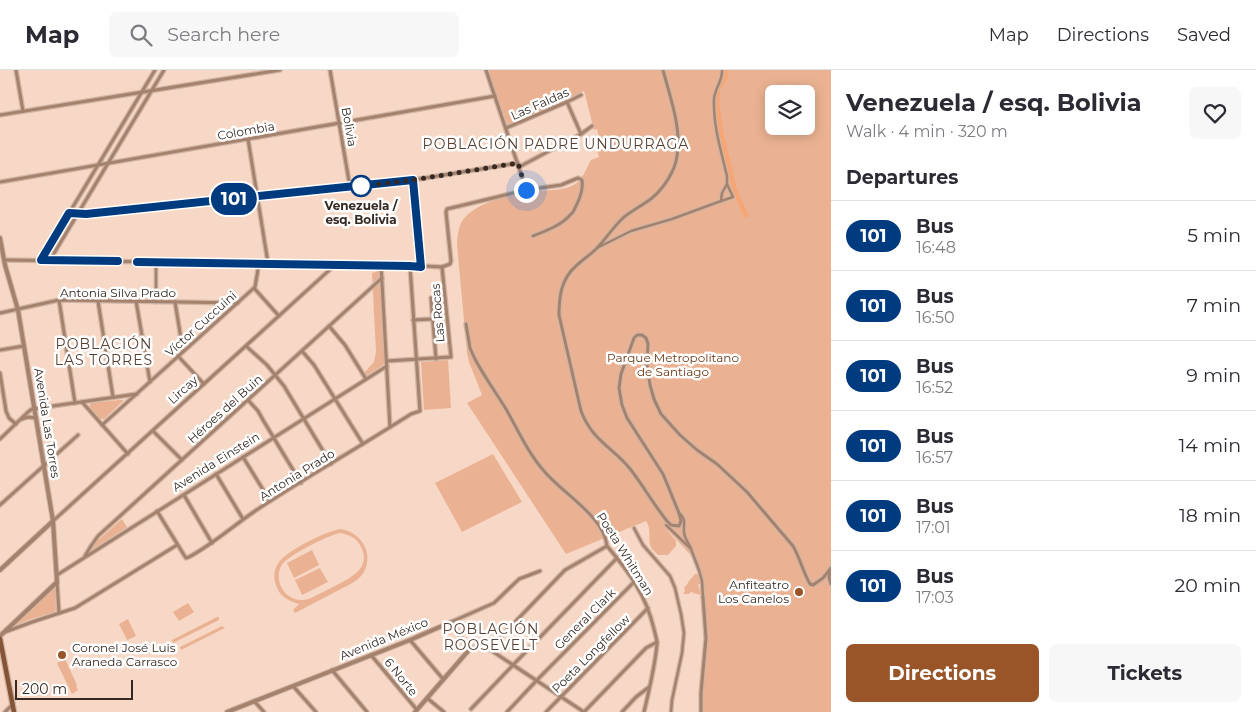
<!DOCTYPE html>
<meta charset="utf-8">
<style>
:root{--surface:#fff;--page:#f7f7f7;--text:#2b2b33;--muted:#7c7c81;--line:#e1e1e2;--accent:#995527}
body{margin:0;font-family:Montserrat,sans-serif;background:var(--page);color:var(--text);height:100vh;display:flex;flex-direction:column;font-size:19px;white-space:nowrap}
*{box-sizing:border-box;margin:0}
p{font-size:16px;color:var(--muted)}
.icon{flex:none;width:28px;height:28px;fill:none;stroke:currentColor;stroke-width:2;stroke-linecap:round;stroke-linejoin:round}
.map{position:relative;flex:1;overflow:hidden}
.panel{display:flex;flex-direction:column;background:var(--surface);width:425px}
.panel>*{flex:none}
.badge{padding:0 10px;border-radius:16px;font-size:18px;line-height:32px}
.tools{position:absolute;left:765px;top:15px;display:grid;gap:10px}
.tools a{display:grid;place-items:center;width:50px;height:50px;border-radius:8px;background:var(--surface);box-shadow:0 2px 12px #0003;font-size:25px}
.scale{position:absolute;left:15px;bottom:12px;width:118px;box-sizing:border-box;padding-left:5px;border:2px solid #352922;border-top:0;font-size:14px;line-height:18px;white-space:nowrap;color:#352922;-webkit-text-stroke:4px #fff;paint-order:stroke}
.you{position:absolute;width:25px;height:25px;margin:-12px;border:4px solid #fff;border-radius:50%;background:#1a73e8;box-shadow:0 0 0 8px #1a73e833}
.map>.badge{position:absolute;translate:-50% -50%;box-shadow:0 0 0 2px #fff}
h2{padding:0 15px;font-size:19px;line-height:45px}
.round{display:grid;place-items:center;flex:none;width:52px;height:52px;border-radius:8px;background:var(--page)}
.overview{display:flex;align-items:center;justify-content:space-between;height:85px;padding:0 15px}
h1{font-size:24px;font-weight:700;line-height:38px}
.primary-button{display:flex;gap:10px;margin-top:auto;padding:10px 15px}
.primary-button a{flex:1;height:58px;border-radius:8px;background:var(--accent);color:#fff;font-size:20px;font-weight:700;line-height:58px;text-align:center}
.primary-button a+a{background:var(--page);color:var(--text)}
ul{padding:0;list-style:none}
li{display:flex;align-items:center;gap:15px;height:70px;padding:0 15px;border-top:1px solid var(--line)}
li div{flex:1}
li b{display:block;font-size:19px}
li em{font-style:normal}
li .badge{min-width:55px;font-weight:700;text-align:center}
header{display:flex;align-items:center;gap:30px;box-sizing:border-box;height:70px;padding:0 25px;background:var(--surface);border-bottom:1px solid var(--line)}
header strong{font-size:24px}
nav{display:flex;gap:28px;margin-inline-start:auto;font-size:18px}
.search{width:350px;height:45px;background:var(--page);display:flex;align-items:center;gap:12px;box-sizing:border-box;padding:0 18px;border-radius:8px;color:var(--muted);font-size:19px}
main{display:flex;flex:1;min-height:0}
.map>svg:first-child{display:block}
.green{fill:#eab292;fill-rule:evenodd}
.lines{fill:none;stroke-linecap:round;stroke-linejoin:round}
.canal{stroke:#f6a574;stroke-width:4.5}
.pedestrian-casing{stroke:#d0b5a5;stroke-width:5}
.minor-casing{stroke:#d0b5a5;stroke-width:5.5}
.tertiary-casing{stroke:#d0b5a5;stroke-width:6}
.secondary-casing{stroke:#d0b5a5;stroke-width:7}
.pedestrian{stroke:#a4826d;stroke-width:2.5}
.minor{stroke:#a4826d;stroke-width:3}
.tertiary{stroke:#a4826d;stroke-width:4}
.secondary{stroke:#855436;stroke-width:4.5}
.line-casing{stroke:#fff;stroke-width:11}
.line{stroke:#003b80;stroke-width:8}
.walk{stroke:#352922;stroke-width:5;stroke-dasharray:0 9}
.stop-dot{fill:#fff;stroke:#003b80;stroke-width:2.5}
.poi-dot{fill:#995527;stroke:#fff;stroke-width:2}
.labels{text-anchor:middle;stroke-width:5;stroke-linejoin:round;paint-order:stroke}
.street-label{font-size:12px;fill:#352922;stroke:#fff}
.stop-label{font-size:12px;font-weight:bold;fill:#352922;stroke:#fff}
.park-label{font-size:12px;fill:#6c3815;stroke:#fff}
.poi-label{font-size:12px;fill:#352922;stroke:#fff;text-anchor:end}
.neighbourhood-label{font-size:14px;letter-spacing:1px;fill:#583f31;stroke:#fff}
</style>
<header>
<strong>Map</strong>
<div class="search"><svg class="icon" aria-label="search" viewBox="0 0 24 24"><circle cx="10" cy="10" r="6"/><path d="M15 15l6 6"/></svg>Search here</div>
<nav><a>Map</a><a>Directions</a><a>Saved</a></nav>
</header>
<main>
<div class="map">
<svg width="831" height="642" viewBox="0 0 831 642">
<rect width="100%" height="100%" fill="#f7d8c6"/>
<!-- green -->
<g class="green">
<path d="M487,0H831V642H703L702,620L708,568L704,539V511L697,492L664,456L676,471V476L668,485H658C656,483 654,481 652,479C646,471 653,461 646,451L566,484L467,333L482,325L469,292L467,283L457,175C457,168 458,160 461,153C471,133 516,122 536,121C550,120 566,121 577,113C583,108 587,97 591,90L599,87L594,71L599,69L597,59L594,60L584,21L567,29L558,34L508,56ZM774,24H806V56H774Z"/>
<polygon points="381,200 385,291 383,295 366,306 364,303 374,292 376,282 372,203"/>
<polygon points="448,290 451,338 424,340 421,292"/>
<polygon points="120,330 123,330 123,331 104,349 100,349 89,337 91,333"/>
<polygon points="493,384 522,432 462,462 435,413"/>
<polygon points="122,449 127,457 92,480 96,472"/>
<path d="M341,459C352,461 360,467 365,477C370,488 367,502 358,509C352,514 344,517 337,521C323,528 309,536 295,543L293,540L299,534C288,531 279,526 276,515C273,507 274,499 279,492C288,480 326,461 341,459ZM340,463C350,465 357,468 361,477C372,498 350,508 335,516C327,520 319,524 311,528C291,537 272,515 281,496C286,486 329,465 340,463Z"/>
<polygon points="312,480 319,495 294,508 287,493"/>
<polygon points="320,498 328,512 302,525 295,510"/>
<path d="M695,504H698C700,507 702,511 700,514H699L698,515L701,523L700,525L691,522L689,524H685L683,523L685,521L684,517L686,516L689,511Z"/>
<polygon points="53,518 55,518 56,539 55,542 31,549 16,555 16,553"/>
<polygon points="188,533 194,542 179,551 173,542"/>
<polygon points="217,547 219,547 219,550 173,573 172,570"/>
<polygon points="128,549 136,566 127,570 119,554"/>
<polygon points="222,556 225,558 181,580 180,577"/>
<polygon points="65,589 77,615 76,616 78,620 72,624 57,593"/>
</g>
<g class="lines">
<!-- canal -->
<polyline class="canal" points="725,0 726,6 718,19 717,33 721,62 735,121 746,145"/>
<!-- pedestrian casing -->
<g class="pedestrian-casing">
<g id="pedestrian">
<polyline points="721,131 733,127 727,114"/>
<path d="M597,178L631,161L672,149L721,131L722,123L727,114V106C721,81 713,55 714,29C715,18 723,10 722,0"/>
<polyline points="156,232 156,192"/>
<path d="M679,443C687,449 683,454 684,462C684,467 688,473 691,478"/>
<polyline points="666,455 691,479 699,500 702,511 703,527"/>
<polyline points="634,458 643,475 670,506 675,518 681,544 684,563 682,583 672,630 671,642"/>
</g>
</g>
<!-- minor casing -->
<g class="minor-casing">
<g id="minor">
<polyline points="16,0 23,41"/>
<polyline points="330,0 350,117"/>
<polyline points="486,0 522,107 526,120"/>
<path d="M663,0C670,27 682,59 677,86C675,101 664,118 652,128C643,135 633,140 624,147C613,157 606,169 596,179C590,185 582,190 576,196C561,209 559,227 559,245L581,341C593,372 613,377 631,400C644,417 654,435 667,451L671,455L679,456L681,451L679,443L663,404L627,348L622,335L619,318L621,304L634,268L637,265H642L646,268L648,274L647,295L650,315L654,329L661,344L680,365L697,380L717,394L747,422L793,476C800,488 803,502 810,514L813,515L823,508L831,498"/>
<polyline points="567,32 581,64"/>
<polyline points="0,45 280,0"/>
<polyline points="506,58 567,32 581,25"/>
<polyline points="248,69 268,193"/>
<polyline points="519,97 581,64 592,56"/>
<polyline points="413,110 421,197"/>
<polyline points="0,112 495,26"/>
<polyline points="69,143 86,144 413,110 518,93"/>
<path d="M4,190L403,195L442,197L450,194L451,191L446,142L447,139L526,120L561,115L578,108L582,110C583,118 581,126 577,134C575,137 574,142 571,144C562,155 546,161 533,166"/>
<polyline points="41,190 155,0"/>
<polyline points="50,190 164,0"/>
<polyline points="381,195 390,357"/>
<polyline points="254,218 279,246"/>
<polyline points="431,228 436,289"/>
<polyline points="59,230 75,333"/>
<polyline points="98,231 113,327"/>
<polyline points="136,231 150,312"/>
<polyline points="175,232 183,281"/>
<polyline points="0,243 59,230 238,233"/>
<polyline points="413,250 433,249"/>
<path d="M466,254L470,278L474,287C483,305 495,321 506,339C518,360 528,383 544,401C562,423 604,446 607,476C629,502 646,525 654,559C655,564 657,569 657,574C655,597 649,620 644,642"/>
<polyline points="329,256 345,275 366,309"/>
<polyline points="246,276 267,295 284,316 331,394"/>
<polyline points="0,280 24,276"/>
<polyline points="302,281 314,295 363,374"/>
<polyline points="178,286 204,314"/>
<polyline points="387,291 451,287 442,197"/>
<polyline points="0,303 6,341 9,348 16,354"/>
<polyline points="248,330 258,341 263,350 301,413"/>
<polyline points="82,332 128,384"/>
<polyline points="22,349 28,347 36,348"/>
<polyline points="102,355 255,217 259,193"/>
<polyline points="153,361 182,390"/>
<polyline points="0,369 28,342 32,339 137,324"/>
<polyline points="243,387 270,431"/>
<polyline points="216,404 243,449"/>
<polyline points="184,425 212,473"/>
<polyline points="0,435 78,365"/>
<path d="M157,441L184,485L186,488L189,487C215,473 236,453 261,437C310,405 361,376 411,344L420,341L410,196"/>
<polyline points="53,451 336,194"/>
<polyline points="85,486 91,476 98,466 382,208"/>
<polyline points="831,500 829,507 831,514"/>
<polyline points="57,505 387,296"/>
<polyline points="57,512 59,543"/>
<polyline points="451,552 494,533 519,509 540,501"/>
<polyline points="5,562 32,552 75,538 177,475"/>
<polyline points="410,570 443,609"/>
<polyline points="489,579 565,500 607,476"/>
<polyline points="469,580 477,576 489,579 584,642"/>
<polyline points="371,585 417,640"/>
<polyline points="332,600 367,642"/>
<polyline points="293,616 316,642"/>
<polyline points="427,628 444,642"/>
<polyline points="254,631 264,642"/>
<polyline points="471,639 513,595 617,488"/>
<polyline points="5,642 13,634"/>
<polyline points="507,642 537,610 634,512"/>
<polyline points="546,642 648,538"/>
<polyline points="584,642 646,578 657,572"/>
<polyline points="622,642 636,627 649,617"/>
<polyline points="701,642 701,623 706,568 703,527"/>
</g>
</g>
<!-- tertiary casing -->
<g class="tertiary-casing">
<g id="tertiary">
<polyline points="0,168 5,195 18,240 53,451 57,512 0,566"/>
<polyline points="0,500 53,451"/>
<polyline points="227,642 410,570 451,552 469,580 415,642"/>
</g>
</g>
<!-- secondary casing -->
<g class="secondary-casing">
<polyline id="secondary" points="0,569 14,642"/>
</g>
<!-- pedestrian -->
<use href="#pedestrian" class="pedestrian"/>
<!-- minor -->
<use href="#minor" class="minor"/>
<!-- tertiary -->
<use href="#tertiary" class="tertiary"/>
<!-- secondary -->
<use href="#secondary" class="secondary"/>
</g>
<g class="lines">
<!-- line casing -->
<g class="line-casing">
<polyline id="line" points="118,191 41,190 69,143 86,144 413,110 421,197 410,196 137,192"/>
</g>
<!-- line -->
<use href="#line" class="line"/>
<!-- walk -->
<polyline class="walk" points="361,116 413,110 518,93 526,120"/>
</g>
<!-- markers -->
<circle class="stop-dot" cx="361" cy="116" r="10"/>
<g class="poi-dot">
<circle cx="799" cy="522" r="5"/>
<circle cx="62" cy="585" r="5"/>
</g>
<g class="labels">
<!-- street labels -->
<g class="street-label">
<text transform="translate(540 34) rotate(-24)" y="4">Las Faldas</text>
<text transform="translate(349 57) rotate(80)" y="4">Bolivia</text>
<text transform="translate(246 61) rotate(-10)" y="4">Colombia</text>
<text x="118" y="227">Antonia Silva Prado</text>
<text transform="translate(438 243) rotate(-95)" y="4">Las Rocas</text>
<text transform="translate(201 254) rotate(-42)" y="4">Víctor Cuccuini</text>
<text transform="translate(183 320) rotate(-42)" y="4">Lircay</text>
<text transform="translate(225 339) rotate(-42)" y="4">Héroes del Buin</text>
<text transform="translate(47 353) rotate(81)" y="4">Avenida Las Torres</text>
<text transform="translate(216 392) rotate(-32)" y="4">Avenida Einstein</text>
<text transform="translate(297 405) rotate(-32)" y="4">Antonia Prado</text>
<text transform="translate(625 484) rotate(58)" y="4">Poeta Whitman</text>
<text transform="translate(585 549) rotate(-45)" y="4">General Clark</text>
<text transform="translate(384 569) rotate(-22)" y="4">Avenida México</text>
<text transform="translate(591 584) rotate(-45)" y="4">Poeta Longfellow</text>
<text transform="translate(401 607) rotate(51)" y="4">6 Norte</text>
</g>
<!-- stop labels -->
<g class="stop-label">
<text x="361" y="140">Venezuela /<tspan x="361" dy="14">esq. Bolivia</tspan></text>
</g>
<!-- park labels -->
<g class="park-label">
<text x="673" y="292">Parque Metropolitano<tspan x="673" dy="14">de Santiago</tspan></text>
</g>
<!-- poi labels -->
<g class="poi-label">
<text x="789" y="519">Anfiteatro<tspan x="789" dy="14">Los Canelos</tspan></text>
<text x="72" y="582" text-anchor="start">Coronel José Luis<tspan x="72" dy="14">Araneda Carrasco</tspan></text>
</g>
<!-- neighbourhood labels -->
<g class="neighbourhood-label">
<text x="556" y="79">POBLACIÓN PADRE UNDURRAGA</text>
<text x="104" y="279">POBLACIÓN<tspan x="104" dy="16">LAS TORRES</tspan></text>
<text x="491" y="564">POBLACIÓN<tspan x="491" dy="16">ROOSEVELT</tspan></text>
</g>
</g>
</svg>
<div class="tools">
<a><svg class="icon" aria-label="layers" viewBox="0 0 24 24"><path d="M12 4l9 5-9 5-9-5zM3 14l9 5 9-5"/></svg></a>
</div>
<div class="scale">200 m</div>
<div class="you" style="left:526px;top:120px"></div>
<b class="badge" style="left:234px;top:129px;background:#003b80;color:#fff">101</b>
</div>
<section class="panel">
<div class="overview"><div><h1>Venezuela / esq. Bolivia</h1><p>Walk · 4 min · 320 m</p></div><a class="round"><svg class="icon" aria-label="heart" viewBox="0 0 24 24"><path d="M12 20l-8-8c-3-5 5-10 8-4 3-6 11-1 8 4z"/></svg></a></div>
<h2>Departures</h2>
<ul>
<li><span class="badge" style="background:#003b80;color:#fff">101</span><div><b>Bus</b><p>16:48</p></div><em>5 min</em></li>
<li><span class="badge" style="background:#003b80;color:#fff">101</span><div><b>Bus</b><p>16:50</p></div><em>7 min</em></li>
<li><span class="badge" style="background:#003b80;color:#fff">101</span><div><b>Bus</b><p>16:52</p></div><em>9 min</em></li>
<li><span class="badge" style="background:#003b80;color:#fff">101</span><div><b>Bus</b><p>16:57</p></div><em>14 min</em></li>
<li><span class="badge" style="background:#003b80;color:#fff">101</span><div><b>Bus</b><p>17:01</p></div><em>18 min</em></li>
<li><span class="badge" style="background:#003b80;color:#fff">101</span><div><b>Bus</b><p>17:03</p></div><em>20 min</em></li>
</ul>
<div class="primary-button"><a>Directions</a><a>Tickets</a></div>
</section>
</main>
